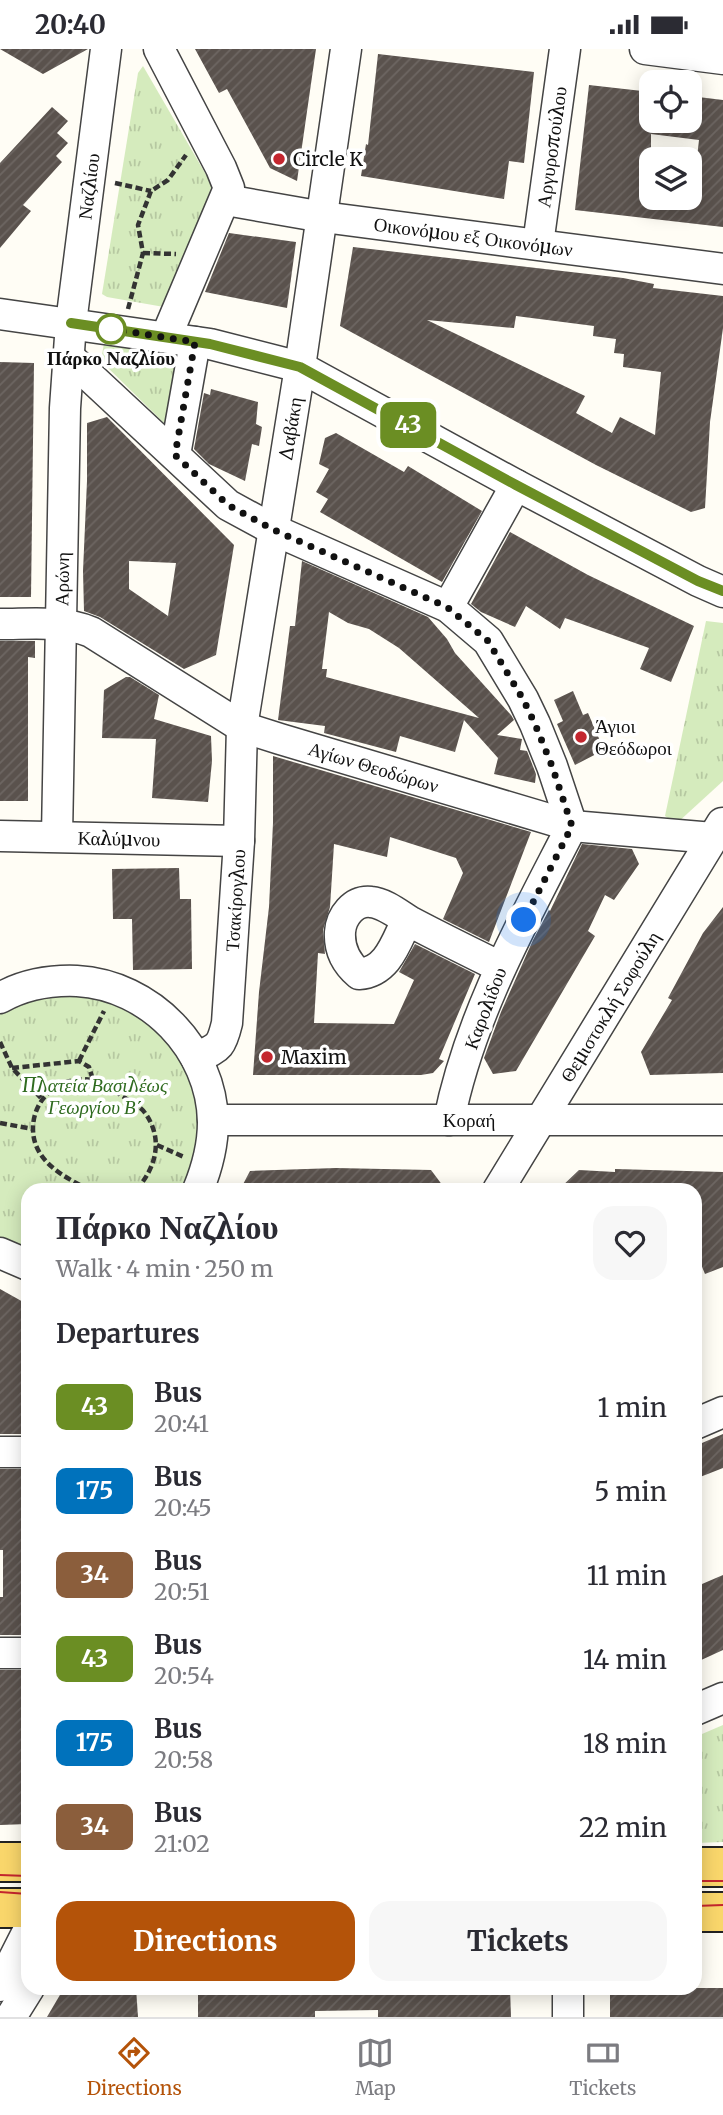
<!DOCTYPE html>
<meta charset="utf-8">
<style>
:root{--surface:#fff;--page:#f7f7f7;--text:#2b2b33;--muted:#7c7c81;--line:#e1e1e2;--accent:#b45309}
body{margin:0;font-family:Merriweather,serif;background:var(--page);color:var(--text);height:100vh;display:flex;flex-direction:column;font-size:26px;white-space:nowrap}
*{box-sizing:border-box;margin:0}
p{font-size:23px;color:var(--muted)}
.icon{flex:none;width:38px;height:38px;fill:none;stroke:currentColor;stroke-width:2;stroke-linecap:round;stroke-linejoin:round}
.map{position:relative;flex:1;overflow:hidden}
.details{position:absolute;left:21px;top:1134px;width:681px;height:812px;display:flex;flex-direction:column;background:var(--surface);border-radius:21px;box-shadow:0 4px 18px #0003}
.details>*{flex:none}
.badge{padding:0 14px;border-radius:10px;font-size:24px;line-height:46px}
.buttons{position:absolute;left:639px;top:21px;display:grid;gap:14px}
.buttons a{display:grid;place-items:center;width:63px;height:63px;border-radius:14px;background:var(--surface);box-shadow:0 4px 18px #0003;font-size:35px}
.you{position:absolute;width:35px;height:35px;margin:-18px;border:5px solid #fff;border-radius:50%;background:#1a73e8;box-shadow:0 0 0 10px #1a73e833}
.map>.badge{position:absolute;translate:-50% -50%;box-shadow:0 0 0 4px #fff}
h2{padding:0 35px;font-size:26px;line-height:63px}
.round{display:grid;place-items:center;flex:none;width:74px;height:74px;border-radius:21px;background:var(--page)}
.headline{display:flex;align-items:center;justify-content:space-between;height:119px;padding:0 35px}
h1{font-size:33px;font-weight:700;line-height:52px}
.action{display:flex;gap:14px;margin-top:auto;padding:14px 35px}
.action a{flex:1;height:80px;border-radius:21px;background:var(--accent);color:#fff;font-size:28px;font-weight:700;line-height:80px;text-align:center}
.action a+a{background:var(--page);color:var(--text)}
ul{padding:0;list-style:none}
li{display:flex;align-items:center;gap:21px;height:84px;padding:0 35px}
li div{flex:1}
li b{display:block;font-size:26px}
li em{font-style:normal}
li .badge{min-width:77px;font-weight:700;text-align:center}
.status{display:flex;justify-content:space-between;align-items:center;height:49px;padding:0 35px;background:var(--surface);direction:ltr}
.status svg{height:19px;fill:currentColor}
.menu{display:flex;justify-content:space-around;align-items:center;height:98px;border-top:2px solid var(--line);background:var(--surface);font-size:19px;color:var(--muted)}
.menu a{display:grid;justify-items:center;gap:4px}
.menu .on{color:var(--accent)}
.map>svg:first-child{display:block}
.park{fill:url(#park-tufts)}
.building{fill:url(#building-hatch);fill-rule:evenodd}
.lines{fill:none;stroke-linecap:round;stroke-linejoin:round}
.minor-casing{stroke:#444;stroke-width:33}
.major-casing{stroke:#222;stroke-width:42}
.path{stroke:#333;stroke-width:4.5;stroke-dasharray:7 3.5;stroke-linecap:butt}
.minor{stroke:#fff;stroke-width:30}
.major{stroke:#f9d66b;stroke-width:38}
.tram{stroke:#c4262e;stroke-width:2}
.line-casing{stroke:#fff;stroke-width:16}
.line{stroke:#6b8e23;stroke-width:10}
.walk{stroke:#111;stroke-width:7;stroke-dasharray:0 12.6}
.poi-dot{fill:#c4262e;stroke:#fff;stroke-width:2.5}
.stop-dot{fill:#fff;stroke:#6b8e23;stroke-width:3.5}
.labels{text-anchor:middle;stroke-width:7;stroke-linejoin:round;paint-order:stroke}
.street-label{font-size:19px;fill:#111;stroke:#fff}
.poi-label{font-size:19px;fill:#111;stroke:#fff;text-anchor:start}
.stop-label{font-size:19px;font-weight:bold;fill:#111;stroke:#fff}
.park-label{font-size:19px;font-style:italic;fill:#2f6b1f;stroke:#fff}
</style>
<div class="status"><b>20:40</b><svg viewBox="0 0 49 12"><path d="M0 12V9h3v3zM5 12V6h3v6zM10 12V3h3v9zM15 12V0h3v12zM26 1h20v11H26zM47 4h2v5h-2z"/></svg></div>
<div class="map">
<svg width="723" height="1968" viewBox="0 0 723 1968">
<defs>
<pattern id="park-tufts" width="24" height="20" patternUnits="userSpaceOnUse" patternTransform="scale(1.75)"><rect width="24" height="20" fill="#d5ebbd"/><path d="M3 7l-1-3M5 7V3M7 7l1-3M15 17l-1-3M17 17v-4M19 17l1-3" fill="none" stroke="#b6c8a1"/></pattern>
<pattern id="building-hatch" width="6" height="6" patternUnits="userSpaceOnUse" patternTransform="scale(1.75)"><rect width="6" height="6" fill="#5a524d"/><path d="M-1 1l2-2M0 6l6-6M5 7l2-2" fill="none" stroke="#6d6662"/></pattern>
</defs>
<rect width="100%" height="100%" fill="#fffdf5"/>
<!-- park -->
<g class="park">
<polygon points="143,17 212,136 188,204 164,258 107,248 102,245 138,24"/>
<polygon points="104,294 176,305 168,378 101,312"/>
<polygon points="706,572 723,574 723,732 676,775 665,767"/>
<polygon points="47,944 111,948 178,996 204,1074 187,1141 28,1141 28,1202 0,1189 0,963"/>
<polygon points="723,1676 723,1793 695,1794 695,1688"/>
</g>
<!-- building -->
<g class="building">
<polygon points="0,0 88,0 43,25"/>
<polygon points="195,0 316,0 297,132 270,119 227,40 219,44"/>
<polygon points="378,5 534,23 524,114 509,112 504,150 361,127 366,95 368,96"/>
<path d="M589,36L651,43V72H690V47L723,51V178L575,161ZM651,85L699,91L694,135L690,134V149H651Z"/>
<polygon points="52,58 68,72 57,84 68,94 56,107 62,113 23,156 31,162 0,199 0,114"/>
<polygon points="229,184 296,193 287,259 205,243"/>
<path d="M353,198L623,229L654,235L653,239L723,247V279L710,373L705,459L691,463L596,416L340,277ZM516,267L594,277L593,287L616,290L614,304L624,305L623,318L661,323L655,386L620,368L612,384L576,364L585,347L427,271L514,279Z"/>
<polygon points="0,313 34,314 31,548 0,548"/>
<polygon points="211,340 258,353 256,375 262,378 259,397 252,395 245,432 209,415 194,400 204,344 210,346"/>
<path d="M107,368L234,496L216,606L184,620L100,568L84,562L83,522L87,432V374ZM129,512L176,514L168,567L129,540Z"/>
<polygon points="336,384 404,423 408,417 482,462 442,533 320,463 328,450 316,443 329,420 319,415 325,389"/>
<polygon points="510,483 588,526 694,577 671,633 640,620 649,599 565,569 560,580 526,557 515,578 481,563 471,555"/>
<path d="M302,512L428,568L447,590L455,604L511,666L514,671L497,686L522,690L520,701L527,702L536,725L535,734L494,725L498,709L464,671L455,703L400,687L396,703L324,684L325,677L278,671L290,577H295ZM329,563L348,574L369,580L399,599L479,669L326,628L327,620H322Z"/>
<polygon points="0,592 35,592 35,609 28,608 28,752 0,752"/>
<polygon points="126,628 130,628 159,646 154,670 211,687 212,712 208,753 152,749 156,690 102,689 104,641"/>
<polygon points="573,642 583,666 588,664 604,701 575,716 557,675 563,672 554,651"/>
<polygon points="273,707 531,783 489,893 443,870 463,824 456,809 390,788 387,808 334,795 330,858 323,881 325,905 318,904 314,974 394,975 414,931 399,923 415,895 475,925 439,1010 444,1012 433,1024 421,1026 253,1026 259,943 269,858 273,774"/>
<polygon points="582,795 632,800 639,815 614,851 605,846 588,882 595,887 516,1022 493,1025 484,1009 501,963 533,891 549,861 550,862"/>
<polygon points="179,819 180,850 191,850 192,920 133,921 132,870 113,870 112,820"/>
<polygon points="723,858 723,1024 650,1026 641,1003 672,951 668,949 703,884"/>
<polygon points="336,1119 431,1121 446,1141 240,1141 250,1122"/>
<polygon points="615,1120 723,1123 723,1218 705,1225 695,1201 695,1141 558,1141 579,1121 615,1123"/>
<polygon points="0,1240 25,1254 28,1284 28,1385 0,1385"/>
<polygon points="723,1385 723,1419 695,1430 695,1397"/>
<polygon points="0,1420 28,1420 28,1586 0,1586 0,1548 3,1548 3,1501 0,1501"/>
<polygon points="723,1526 723,1601 699,1612 695,1601 695,1538"/>
<polygon points="0,1621 28,1621 28,1775 0,1776"/>
<polygon points="64,1939 136,1939 138,1968 47,1968"/>
<polygon points="198,1939 510,1939 511,1968 378,1968 378,1961 315,1962 315,1968 198,1968"/>
<rect x="610" y="1939" width="113" height="29"/>
</g>
<g class="lines">
<!-- minor casing -->
<g class="minor-casing">
<g id="minor">
<polyline points="159,0 221,119 229,139 166,288"/>
<polyline points="645,0 723,10"/>
<path id="s1" d="M226,151L323,168L723,220"/>
<path id="s2" d="M538,195L565,0"/>
<polyline points="0,265 210,295 300,318 516,436 698,532 723,543"/>
<path d="M69,308L228,456L274,481L448,558L488,592L523,650L535,675L552,717L572,777C524,871 470,966 449,1071"/>
<polyline points="175,406 195,293"/>
<polyline points="448,558 516,436"/>
<path id="s3" d="M0,575C31,575 62,571 91,583L242,678L280,690L572,777L713,789"/>
<path id="s4" d="M0,787L239,792"/>
<path id="s5" d="M57,787L65,359L71,274L106,0"/>
<path d="M407,871C396,893 388,923 359,925C346,914 339,901 340,883C341,868 353,851 371,853C384,854 398,865 409,872C439,888 470,903 500,918"/>
<path d="M0,949C23,936 51,931 77,932C150,936 212,1000 213,1073C213,1097 207,1119 198,1141"/>
<path id="s6" d="M196,1009C219,998 221,999 227,974L239,792L242,678L300,318L346,0"/>
<path id="s7" d="M213,1071H723"/>
<path id="s8" d="M498,1141L722,774"/>
<polyline points="0,1204 28,1216"/>
<polyline points="695,1375 723,1363"/>
<polyline points="0,1403 28,1403"/>
<polyline points="0,1604 28,1604"/>
<polyline points="695,1661 723,1649"/>
<polyline points="0,1937 28,1882"/>
<polyline points="11,1968 29,1939"/>
<polyline points="568,1968 568,1939"/>
</g>
</g>
<!-- major casing -->
<g class="major-casing">
<g id="major">
<polyline points="0,1813 28,1813"/>
<polyline points="695,1818 723,1818"/>
<polyline points="0,1859 28,1859"/>
<polyline points="695,1863 723,1863"/>
</g>
</g>
<!-- path -->
<g class="path">
<polyline points="115,134 151,142"/>
<polyline points="143,204 176,205"/>
<polyline points="128,260 143,204 138,176 151,142 168,131 186,106"/>
<polyline points="0,993 12,1019 42,1050"/>
<polyline points="79,1012 104,962"/>
<polyline points="12,1019 79,1012 89,1018 93,1031"/>
<polyline points="0,1074 33,1080"/>
<polyline points="157,1096 184,1108"/>
<path d="M89,1141C63,1127 32,1112 33,1078C34,1048 61,1026 91,1031C103,1033 114,1042 124,1048C130,1053 141,1057 145,1064C164,1090 156,1119 136,1141"/>
</g>
<!-- minor -->
<use href="#minor" class="minor"/>
<!-- major -->
<use href="#major" class="major"/>
<!-- tram -->
<g class="tram">
<polyline points="0,1826 28,1827"/>
<polyline points="695,1832 723,1832"/>
<polyline points="0,1843 28,1845"/>
<polyline points="695,1857 723,1856"/>
</g>
</g>
<g class="lines">
<!-- line casing -->
<g class="line-casing">
<polyline id="line" points="71,274 210,295 300,318 516,436 698,532 723,542"/>
</g>
<!-- line -->
<use href="#line" class="line"/>
<!-- walk -->
<polyline class="walk" points="111,280 195,293 175,406 228,456 274,481 447,558 488,592 523,650 535,675 552,717 572,777 524,871"/>
</g>
<!-- markers -->
<g class="poi-dot">
<circle cx="279" cy="110" r="7"/>
<circle cx="581" cy="688" r="7"/>
<circle cx="267" cy="1008" r="7"/>
</g>
<circle class="stop-dot" cx="111" cy="280" r="14"/>
<g class="labels">
<!-- street labels -->
<g class="street-label">
<text dy="7" stroke="none"><textPath href="#s2" startOffset="98">Αργυροπούλου</textPath></text>
<text dy="7" stroke="none"><textPath href="#s5" startOffset="651">Ναζλίου</textPath></text>
<text dy="7" stroke="none"><textPath href="#s1" startOffset="250">Οικονόμου εξ Οικονόμων</textPath></text>
<text dy="7" stroke="none"><textPath href="#s6" startOffset="648">Δαβάκη</textPath></text>
<text dy="7" stroke="none"><textPath href="#s5" startOffset="257">Αρώνη</textPath></text>
<text dy="7" stroke="none"><textPath href="#s3" startOffset="408">Αγίων Θεοδώρων</textPath></text>
<text dy="7" stroke="none"><textPath href="#s4" startOffset="119">Καλύμνου</textPath></text>
<text dy="7" stroke="none"><textPath href="#s6" startOffset="173">Τσακίρογλου</textPath></text>
<text dy="7" stroke="none"><textPath href="#s8" startOffset="215">Θεμιστοκλή Σοφούλη</textPath></text>
<text transform="translate(485 959) rotate(-69)" y="7">Καρολίδου</text>
<text dy="7" stroke="none"><textPath href="#s7" startOffset="256">Κοραή</textPath></text>
</g>
<!-- poi labels -->
<g class="poi-label">
<text x="293" y="117">Circle K</text>
<text x="595" y="684">Άγιοι<tspan x="595" dy="22">Θεόδωροι</tspan></text>
<text x="281" y="1015">Maxim</text>
</g>
<!-- stop labels -->
<g class="stop-label">
<text x="111" y="316">Πάρκο Ναζλίου</text>
</g>
<!-- park labels -->
<g class="park-label">
<text x="95" y="1043">Πλατεία Βασιλέως<tspan x="95" dy="22">Γεωργίου Β΄</tspan></text>
</g>
</g>
</svg>
<div class="buttons">
<a><svg class="icon" aria-label="locate" viewBox="0 0 24 24"><circle cx="12" cy="12" r="6"/><path d="M12 2v4M12 18v4M2 12h4M18 12h4"/></svg></a>
<a><svg class="icon" aria-label="layers" viewBox="0 0 24 24"><path d="M12 4l9 5-9 5-9-5zM3 14l9 5 9-5"/></svg></a>
</div>
<div class="you" style="left:524px;top:871px"></div>
<b class="badge" style="left:408px;top:376px;background:#6b8e23;color:#fff">43</b>
<section class="details">
<div class="headline"><div><h1>Πάρκο Ναζλίου</h1><p>Walk · 4 min · 250 m</p></div><a class="round"><svg class="icon" aria-label="heart" viewBox="0 0 24 24"><path d="M12 20l-8-8c-3-5 5-10 8-4 3-6 11-1 8 4z"/></svg></a></div>
<h2>Departures</h2>
<ul>
<li><span class="badge" style="background:#6b8e23;color:#fff">43</span><div><b>Bus</b><p>20:41</p></div><em>1 min</em></li>
<li><span class="badge" style="background:#0072bc;color:#fff">175</span><div><b>Bus</b><p>20:45</p></div><em>5 min</em></li>
<li><span class="badge" style="background:#8b5e3c;color:#fff">34</span><div><b>Bus</b><p>20:51</p></div><em>11 min</em></li>
<li><span class="badge" style="background:#6b8e23;color:#fff">43</span><div><b>Bus</b><p>20:54</p></div><em>14 min</em></li>
<li><span class="badge" style="background:#0072bc;color:#fff">175</span><div><b>Bus</b><p>20:58</p></div><em>18 min</em></li>
<li><span class="badge" style="background:#8b5e3c;color:#fff">34</span><div><b>Bus</b><p>21:02</p></div><em>22 min</em></li>
</ul>
<div class="action"><a>Directions</a><a>Tickets</a></div>
</section>
</div>
<nav class="menu">
<a class="on"><svg class="icon" aria-label="directions" viewBox="0 0 24 24"><path d="M12 3l9 9-9 9-9-9zM9 14v-3h6M13 9l2 2-2 2"/></svg>Directions</a>
<a><svg class="icon" aria-label="map" viewBox="0 0 24 24"><path d="M3 6l6-2 6 2 6-2v14l-6 2-6-2-6 2zM9 4v14M15 6v14"/></svg>Map</a>
<a><svg class="icon" aria-label="tickets" viewBox="0 0 24 24"><path d="M3 7h18v10H3zM15 7v10"/></svg>Tickets</a>
</nav>
